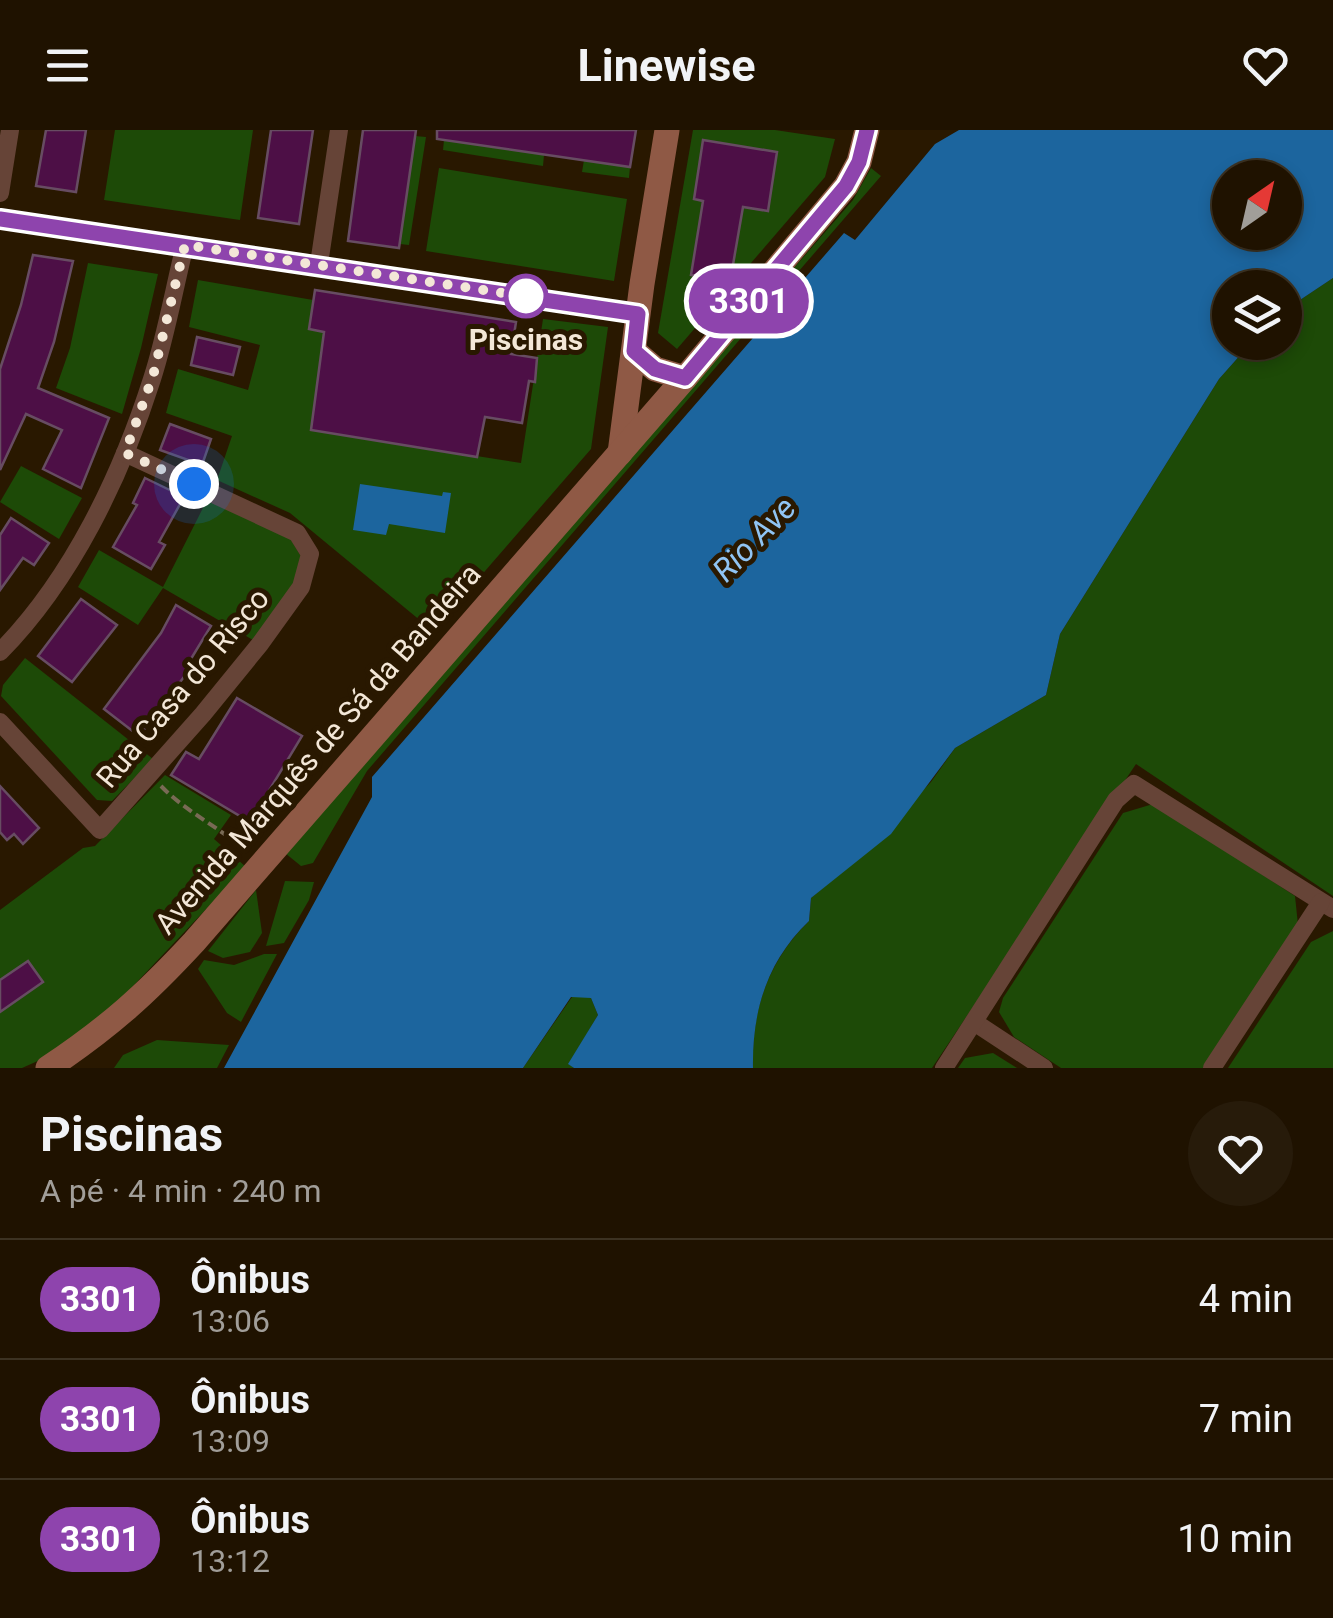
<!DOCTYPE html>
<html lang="pt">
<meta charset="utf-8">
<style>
:root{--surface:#1f1200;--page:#271b0a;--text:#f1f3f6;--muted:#a19e99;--line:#3c3222}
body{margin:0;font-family:Roboto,sans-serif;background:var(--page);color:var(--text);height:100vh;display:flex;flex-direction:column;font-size:38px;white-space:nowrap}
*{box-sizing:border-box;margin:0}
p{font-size:32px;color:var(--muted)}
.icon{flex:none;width:55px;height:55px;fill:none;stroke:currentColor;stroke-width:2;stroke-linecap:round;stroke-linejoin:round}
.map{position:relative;height:938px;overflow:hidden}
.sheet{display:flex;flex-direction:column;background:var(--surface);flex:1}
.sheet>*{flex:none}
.badge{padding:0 20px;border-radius:32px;font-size:35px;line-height:65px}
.needle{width:65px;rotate:34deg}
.buttons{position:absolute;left:1212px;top:30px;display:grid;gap:20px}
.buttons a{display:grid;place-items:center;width:90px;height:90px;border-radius:50%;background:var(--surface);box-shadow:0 5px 15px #0003,0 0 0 2px var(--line);font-size:50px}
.you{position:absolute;width:50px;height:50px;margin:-25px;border:8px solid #fff;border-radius:50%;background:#1a73e8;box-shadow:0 0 0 15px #1a73e833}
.map>.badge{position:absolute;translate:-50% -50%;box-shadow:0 0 0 5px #fff}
.round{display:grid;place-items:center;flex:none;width:105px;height:105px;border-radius:52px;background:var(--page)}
.headline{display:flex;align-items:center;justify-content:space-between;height:170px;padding:0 40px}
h1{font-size:48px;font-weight:700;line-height:75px}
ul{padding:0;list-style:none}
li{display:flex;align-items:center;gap:30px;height:120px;padding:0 40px;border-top:2px solid var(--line)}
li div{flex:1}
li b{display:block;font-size:38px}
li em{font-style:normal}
li .badge{min-width:110px;font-weight:700;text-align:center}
header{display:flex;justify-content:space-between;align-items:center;height:130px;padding:0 40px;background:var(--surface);font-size:45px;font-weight:700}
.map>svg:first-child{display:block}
.green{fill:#1d4a07}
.water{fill:#1c659e;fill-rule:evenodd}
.building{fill:#4d0f46;stroke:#674c62;stroke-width:2.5}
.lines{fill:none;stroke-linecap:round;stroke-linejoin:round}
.path{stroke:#796a55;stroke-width:4;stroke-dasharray:10 5;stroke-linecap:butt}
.street{stroke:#664437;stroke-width:18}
.secondary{stroke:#8f5945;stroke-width:25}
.line-casing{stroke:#fff;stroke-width:22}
.line{stroke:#8e44ad;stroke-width:15}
.walk{stroke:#f3e7d7;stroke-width:10;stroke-dasharray:0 18}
.stop-dot{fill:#fff;stroke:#8e44ad;stroke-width:5}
.labels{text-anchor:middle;stroke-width:10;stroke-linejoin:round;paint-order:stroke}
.stop-label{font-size:30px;font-weight:bold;fill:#f3e7d7;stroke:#291800}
.street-label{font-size:30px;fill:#f3e7d7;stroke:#291800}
.water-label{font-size:32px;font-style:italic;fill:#90c4f3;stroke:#291800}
</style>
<header><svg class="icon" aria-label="menu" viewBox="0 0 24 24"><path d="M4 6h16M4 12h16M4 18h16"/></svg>Linewise<svg class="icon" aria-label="heart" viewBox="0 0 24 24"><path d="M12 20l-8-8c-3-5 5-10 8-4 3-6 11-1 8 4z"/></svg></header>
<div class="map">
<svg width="1333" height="938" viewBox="0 0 1333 938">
<rect width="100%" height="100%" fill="#291800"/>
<!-- green -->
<g class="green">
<polygon points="115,0 253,0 240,90 104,70"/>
<polygon points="693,0 775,0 835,9 825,47 677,219 658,203"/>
<polygon points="415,6 426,7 409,115 400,114"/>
<polygon points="444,10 544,25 543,36 443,20"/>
<polygon points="584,30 630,37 629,48 582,42"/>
<polygon points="439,38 627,69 614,151 426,121"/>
<polygon points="871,38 881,46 367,641 313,733 301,736 285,723 853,70"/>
<polygon points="88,133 158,144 141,218 122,284 56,258 70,218"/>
<path d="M1333,148V766L1136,634L932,938H753C751,881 768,831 809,791L811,768L850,735L931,652L955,618L1046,565L1060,504L1219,249L1251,213L1285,212V180Z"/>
<polygon points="198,150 313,170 309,198 324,202 311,300 521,333 543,189 608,197 591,319 433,501 290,383 217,350 232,306 166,283 178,239 248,260 260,215 189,197"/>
<polygon points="21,336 82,368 59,409 0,372"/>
<polygon points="208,368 290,408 302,428 296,453 253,510 163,458 138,495 78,457 99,420 163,457"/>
<polygon points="25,528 153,629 112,671 97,670 1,566 3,555"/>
<polygon points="165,645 231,685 214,709 246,737 99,892 40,930 22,938 0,938 0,780 83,718 95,716"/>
<polygon points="1153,674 1295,766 1298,795 1203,938 1061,938 1014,907 999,882 1003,868 1123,683"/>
<polygon points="285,751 314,752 309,770 284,813 266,816"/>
<polygon points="256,760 262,803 250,822 223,828 208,821"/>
<polygon points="1333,801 1333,938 1228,938 1311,812"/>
<polygon points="264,824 277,824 241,892 227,883 198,839 204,830 234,835"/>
<polygon points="581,865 591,868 598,885 569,934 574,938 523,938 572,867"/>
<polygon points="157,910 229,915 217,938 114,938 123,925"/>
<polygon points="993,923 1017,938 958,938 965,928"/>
</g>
<!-- water -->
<g class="water">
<path d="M959,0H1333V148L1285,180V158H1230V212L1251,213L1219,249L1060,504L1046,565L955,618L891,704L811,768L809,791C767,831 752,881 753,938H574L568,934L598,885L591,868L571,867L523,938H224L372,667V647L844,103L855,110L935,14ZM1230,48H1285V102H1230Z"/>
<polygon points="360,354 442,366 443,362 451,363 445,403 389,394 386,405 353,400"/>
</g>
<!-- building -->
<g class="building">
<polygon points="46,0 86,0 76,62 36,56"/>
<polygon points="271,0 313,0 299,94 258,88"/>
<polygon points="363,0 416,0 399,118 348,111"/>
<polygon points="437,0 636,0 630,37 437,9"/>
<polygon points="703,10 777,22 768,81 743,77 730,152 691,145 703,71 694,69"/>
<polygon points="33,125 73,131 54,212 38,258 109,288 81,358 43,339 62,300 26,284 0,340 0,239 21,175"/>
<polygon points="315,160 516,192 511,224 537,228 535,252 529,251 522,293 485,287 477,327 311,300 324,202 309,199"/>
<polygon points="197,207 240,217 233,245 191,235"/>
<polygon points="170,294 211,309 202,335 160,320"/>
<polygon points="145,348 184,367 159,412 165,415 151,439 113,417 137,375 133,373"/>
<polygon points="11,388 49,413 34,435 23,428 0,460 0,405"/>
<polygon points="81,469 117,495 72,552 38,526"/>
<polygon points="176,475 211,496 186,537 190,539 139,606 104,579 161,503"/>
<polygon points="237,568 302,606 250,692 171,645 186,622 199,629"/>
<polygon points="0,656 39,698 23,714 14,704 7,710 0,702"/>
<polygon points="28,831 43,852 0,882 0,850"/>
</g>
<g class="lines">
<!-- path -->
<path class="path" d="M161,656C185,681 217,696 244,719"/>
<!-- street -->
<g class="street">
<polyline points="0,63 10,0"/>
<polyline points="0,89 638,184"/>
<polyline points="319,134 339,0"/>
<path d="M0,522C72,449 121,346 152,249C166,206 174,159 185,115"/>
<polyline points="0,592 100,700 203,584 260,514 301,457 310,424 297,403 125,323"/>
<polyline points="974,892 1044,938"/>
<polyline points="944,938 1116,670 1134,654 1333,779"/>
<polyline points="1212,938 1321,772"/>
</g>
<!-- secondary -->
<g class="secondary">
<polyline points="634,221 655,239 685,248"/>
<polyline points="620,323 642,154 667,0"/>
<path d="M48,938C108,898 145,865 194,812L685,248L846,56L859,32L867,0"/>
</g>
</g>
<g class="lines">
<!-- line casing -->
<g class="line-casing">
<polyline id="line" points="0,89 638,184 634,221 655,239 685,248 846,56 859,32 867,0"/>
</g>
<!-- line -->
<use href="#line" class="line"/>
<!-- walk -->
<polyline class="walk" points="194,354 125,323 153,246 185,115 543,169 526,166"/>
</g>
<!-- markers -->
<circle class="stop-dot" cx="526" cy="166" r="20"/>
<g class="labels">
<!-- stop labels -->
<g class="stop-label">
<text x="526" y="220">Piscinas</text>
</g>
<!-- street labels -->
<g class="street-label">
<text transform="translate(183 558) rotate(-50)" y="10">Rua Casa do Risco</text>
<text transform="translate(318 619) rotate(-49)" y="10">Avenida Marquês de Sá da Bandeira</text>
</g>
<!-- water labels -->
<g class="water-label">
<text transform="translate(754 409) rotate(-46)" y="11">Rio Ave</text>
</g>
</g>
</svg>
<div class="buttons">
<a><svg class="needle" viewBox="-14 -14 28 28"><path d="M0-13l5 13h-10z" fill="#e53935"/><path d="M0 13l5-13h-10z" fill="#a19e99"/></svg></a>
<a><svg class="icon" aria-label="layers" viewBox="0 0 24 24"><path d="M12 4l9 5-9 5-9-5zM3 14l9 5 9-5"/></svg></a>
</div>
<div class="you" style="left:194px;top:354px"></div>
<b class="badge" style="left:749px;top:171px;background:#8e44ad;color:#fff">3301</b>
</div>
<section class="sheet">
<div class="headline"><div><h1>Piscinas</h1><p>A pé · 4 min · 240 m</p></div><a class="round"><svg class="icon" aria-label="heart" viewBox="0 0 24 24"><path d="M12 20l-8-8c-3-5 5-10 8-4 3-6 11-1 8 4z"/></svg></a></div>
<ul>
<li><span class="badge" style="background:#8e44ad;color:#fff">3301</span><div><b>Ônibus</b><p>13:06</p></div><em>4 min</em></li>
<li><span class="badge" style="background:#8e44ad;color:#fff">3301</span><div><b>Ônibus</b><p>13:09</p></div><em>7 min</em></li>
<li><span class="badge" style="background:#8e44ad;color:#fff">3301</span><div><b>Ônibus</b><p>13:12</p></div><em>10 min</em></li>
</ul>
</section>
